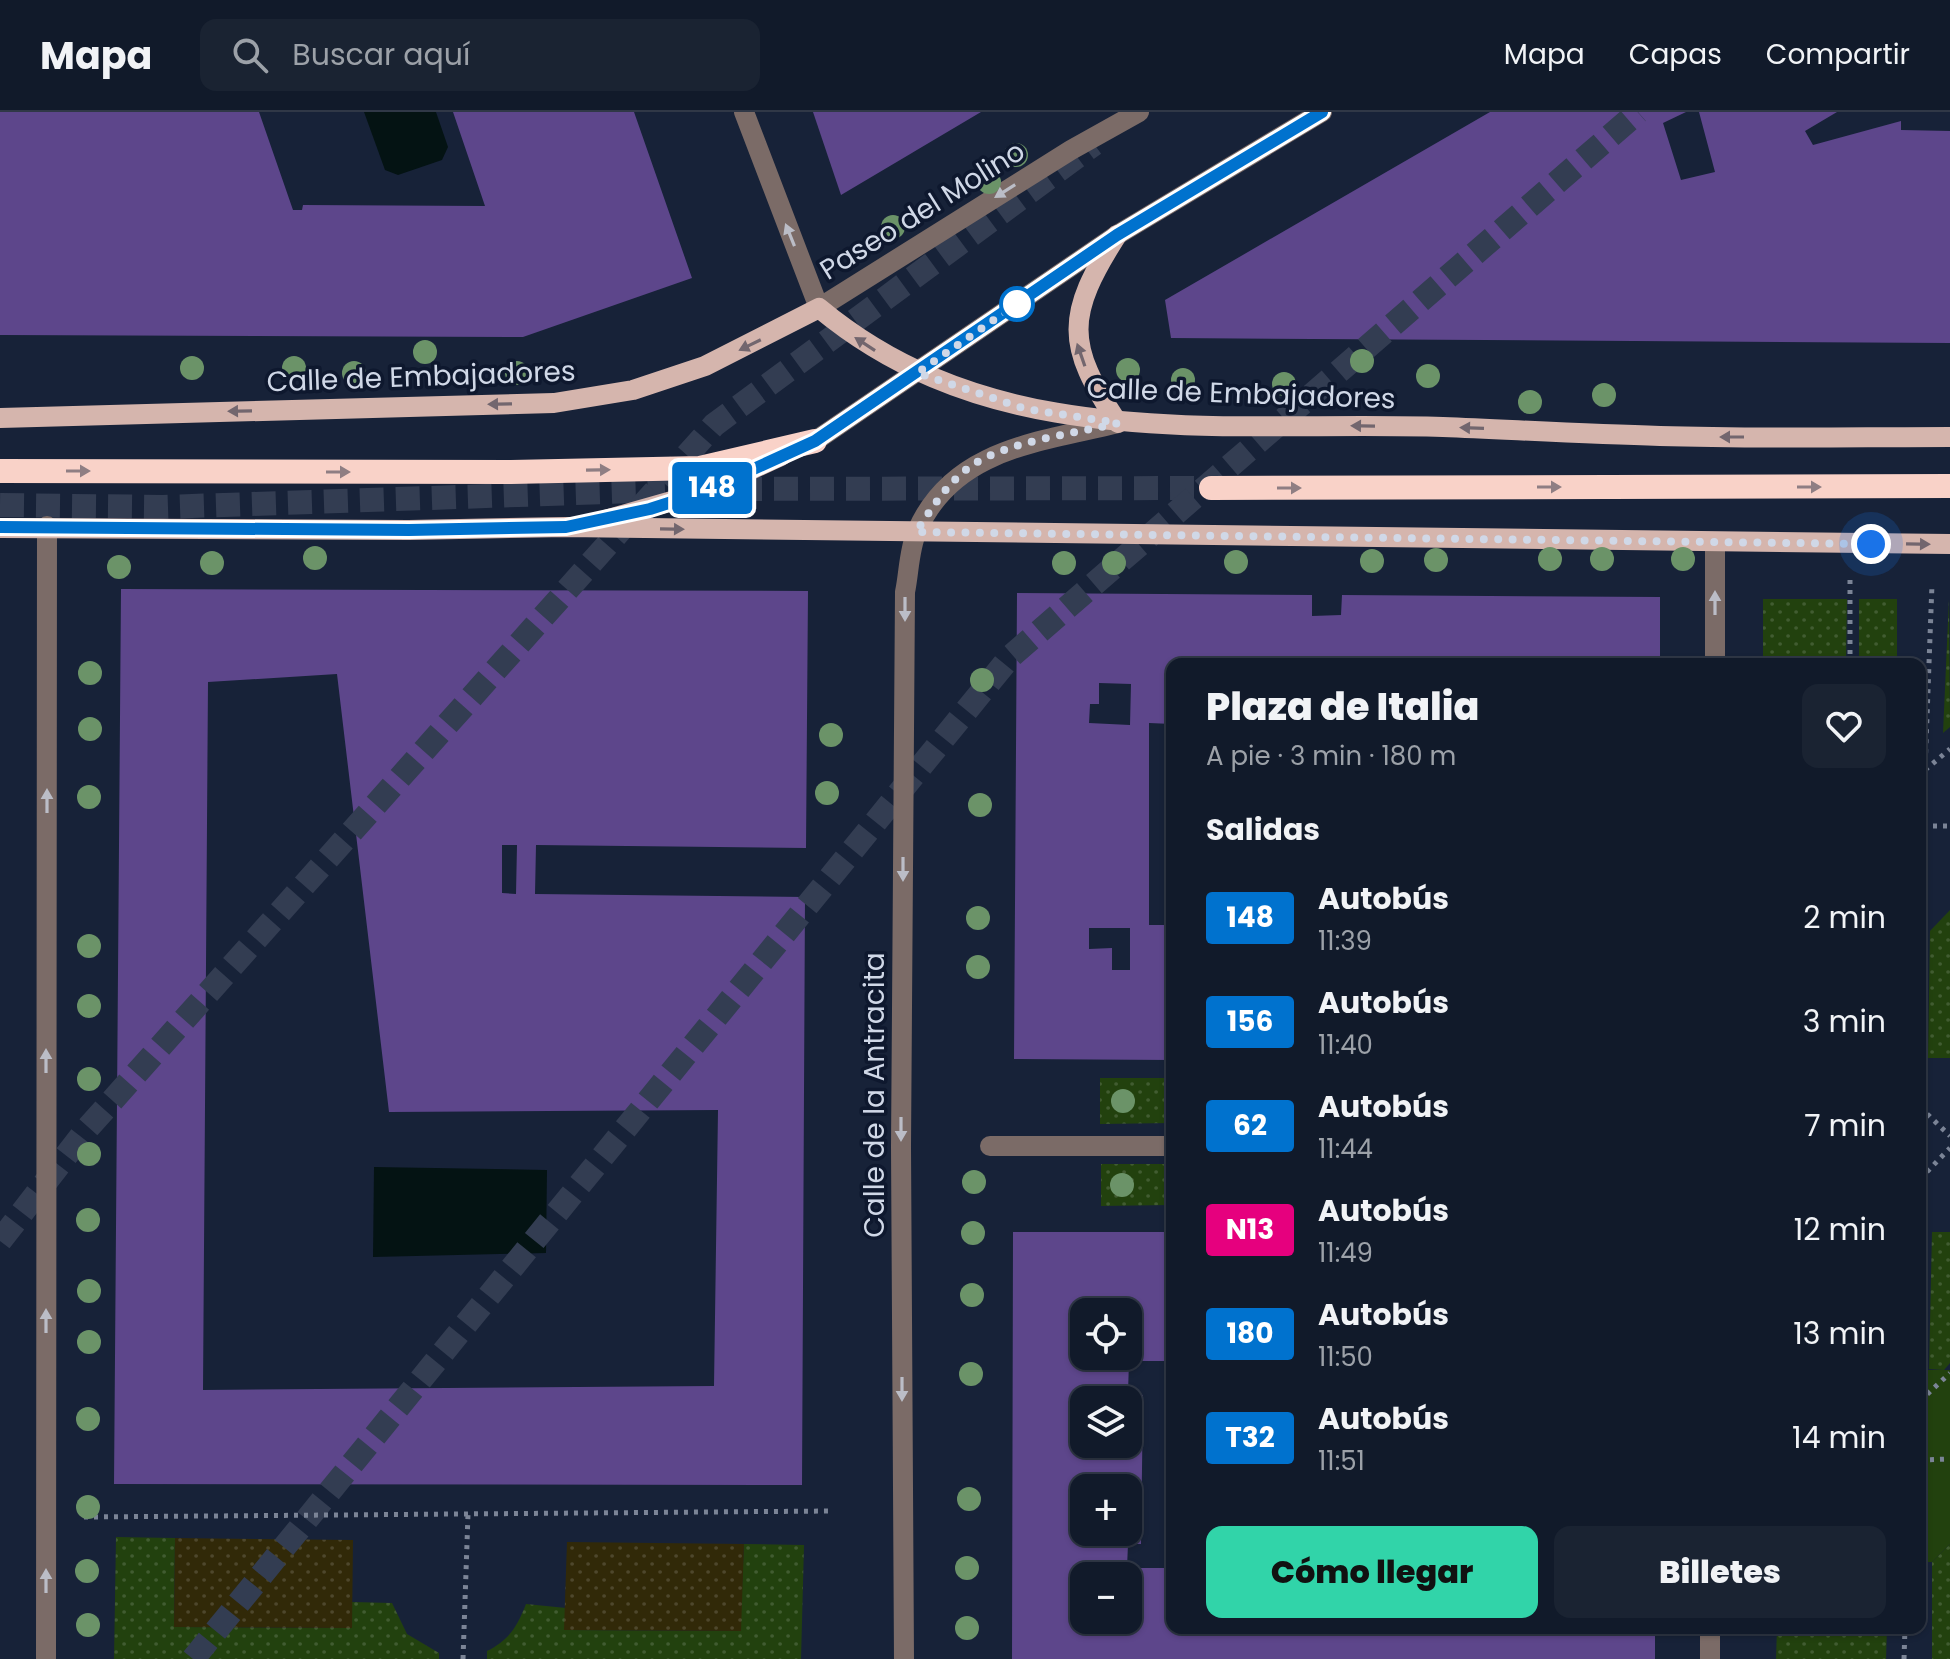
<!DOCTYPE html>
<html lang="es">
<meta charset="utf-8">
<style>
:root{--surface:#111a2a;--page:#1a2332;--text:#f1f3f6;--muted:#9ca1a8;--line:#303847;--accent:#31d4a9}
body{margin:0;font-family:Poppins,sans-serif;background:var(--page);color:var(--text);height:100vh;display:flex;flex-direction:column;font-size:30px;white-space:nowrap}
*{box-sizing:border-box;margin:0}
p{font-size:26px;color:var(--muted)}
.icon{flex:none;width:44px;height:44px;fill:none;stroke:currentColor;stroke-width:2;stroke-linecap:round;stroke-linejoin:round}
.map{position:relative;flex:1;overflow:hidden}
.details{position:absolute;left:1166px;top:546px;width:760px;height:976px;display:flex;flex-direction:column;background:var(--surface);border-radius:16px;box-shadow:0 2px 6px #0004,0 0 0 2px var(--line)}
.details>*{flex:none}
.badge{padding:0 16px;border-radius:6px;font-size:28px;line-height:52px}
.tools{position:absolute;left:1070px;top:1186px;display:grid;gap:16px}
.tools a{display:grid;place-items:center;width:72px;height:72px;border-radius:16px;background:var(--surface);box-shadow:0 2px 6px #0004,0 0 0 2px var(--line);font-size:40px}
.you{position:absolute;width:40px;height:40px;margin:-20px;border:6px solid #fff;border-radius:50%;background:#1a73e8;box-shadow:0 0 0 12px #1a73e833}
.map>.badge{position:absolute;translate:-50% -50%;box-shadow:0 0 0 4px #fff}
h2{padding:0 40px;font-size:30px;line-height:72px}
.round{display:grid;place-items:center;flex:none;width:84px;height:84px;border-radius:16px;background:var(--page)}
.headline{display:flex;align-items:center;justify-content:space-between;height:136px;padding:0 40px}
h1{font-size:38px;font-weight:800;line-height:60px}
.cta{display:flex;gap:16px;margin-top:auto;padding:16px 40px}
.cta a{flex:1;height:92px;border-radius:16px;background:var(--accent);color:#111;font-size:32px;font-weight:800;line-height:92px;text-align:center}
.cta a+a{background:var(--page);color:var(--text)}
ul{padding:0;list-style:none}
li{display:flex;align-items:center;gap:24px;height:104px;padding:0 40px}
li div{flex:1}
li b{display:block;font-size:30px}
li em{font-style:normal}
li .badge{min-width:88px;font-weight:700;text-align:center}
header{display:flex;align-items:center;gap:48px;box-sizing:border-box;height:112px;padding:0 40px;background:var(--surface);border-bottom:2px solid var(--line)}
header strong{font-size:38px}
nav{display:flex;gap:44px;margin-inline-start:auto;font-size:28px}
.search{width:560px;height:72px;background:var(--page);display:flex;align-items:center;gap:20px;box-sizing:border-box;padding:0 28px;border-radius:16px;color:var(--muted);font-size:30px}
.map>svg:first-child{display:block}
.grass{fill:url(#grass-dots)}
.sand{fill:url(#sand-dots)}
.park{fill:#22410e}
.water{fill:#041313}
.building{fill:#5d468b;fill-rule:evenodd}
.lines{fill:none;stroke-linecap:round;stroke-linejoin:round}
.highway-tunnel{stroke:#333d52;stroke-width:24;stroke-dasharray:24 12;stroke-linecap:butt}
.path{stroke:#7b8496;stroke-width:5;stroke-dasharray:4 6;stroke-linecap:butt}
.minor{stroke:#7b6b67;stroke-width:20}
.major{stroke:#d5b5ad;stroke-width:20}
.highway{stroke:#f9d2c8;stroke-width:24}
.tree{fill:#6b9368}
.oneway{fill:#bbbdc7}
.oneway2{fill:#72666e}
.oneway3{fill:#8f7e83}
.line-casing{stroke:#fff;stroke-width:18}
.line{stroke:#0072ce;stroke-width:12}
.walk{stroke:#d0d8e7;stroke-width:8;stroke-dasharray:0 14.4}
.stop-dot{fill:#fff;stroke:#0072ce;stroke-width:4}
.labels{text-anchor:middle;stroke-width:7;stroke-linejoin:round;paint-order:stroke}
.street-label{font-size:28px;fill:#d0d8e7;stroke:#0e182e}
</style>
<header>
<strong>Mapa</strong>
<div class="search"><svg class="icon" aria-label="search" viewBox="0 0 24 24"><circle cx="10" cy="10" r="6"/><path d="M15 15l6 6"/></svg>Buscar aquí</div>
<nav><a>Mapa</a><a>Capas</a><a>Compartir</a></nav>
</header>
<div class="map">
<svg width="1950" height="1547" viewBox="0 0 1950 1547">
<defs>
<pattern id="grass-dots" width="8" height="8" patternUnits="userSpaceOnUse" patternTransform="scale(2)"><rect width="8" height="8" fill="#22410e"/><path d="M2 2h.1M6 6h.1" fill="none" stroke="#415c31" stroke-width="1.8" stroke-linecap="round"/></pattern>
<pattern id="sand-dots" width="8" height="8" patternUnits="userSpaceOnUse" patternTransform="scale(2)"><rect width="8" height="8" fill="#312908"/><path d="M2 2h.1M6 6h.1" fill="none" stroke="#4e472c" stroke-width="1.8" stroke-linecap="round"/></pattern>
</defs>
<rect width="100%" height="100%" fill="#172238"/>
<!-- grass -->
<g class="grass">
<polygon points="1763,487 1847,487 1846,552 1763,552"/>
<rect x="1859" y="487" width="38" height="65"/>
<polygon points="1949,487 1950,615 1943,621"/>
<polygon points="1950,798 1950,946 1928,946 1930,819"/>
<polygon points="1100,966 1172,966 1172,1011 1100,1012"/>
<polygon points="1101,1052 1172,1052 1172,1093 1101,1094"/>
<polygon points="1932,1120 1950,1120 1950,1251 1944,1258 1929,1257"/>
<polygon points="116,1425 175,1426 174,1515 352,1516 352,1490 392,1491 407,1522 439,1541 439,1547 114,1547"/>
<path d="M744,1432L804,1433L801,1547H487V1539C509,1528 517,1515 526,1492L566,1496L565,1518L740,1519Z"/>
<polygon points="1950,1432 1950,1547 1932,1547 1932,1450"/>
<polygon points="1777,1516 1887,1516 1886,1547 1776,1547"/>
</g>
<!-- sand -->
<g class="sand">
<polygon points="175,1426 353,1428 352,1516 174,1515"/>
<polygon points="567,1430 744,1432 741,1519 564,1518"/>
</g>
<!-- park -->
<polygon class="park" points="1920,1258 1950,1258 1950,1432 1932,1450 1920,1450"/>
<!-- water -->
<g class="water">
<polygon points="364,0 436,0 448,35 442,48 398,63 385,58"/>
<polygon points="374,1055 547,1058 546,1141 373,1145"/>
</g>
<!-- building -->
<g class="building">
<polygon points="0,0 259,0 293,98 302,98 303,93 485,94 453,0 634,0 692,166 523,225 0,223"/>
<polygon points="813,0 981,0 841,83"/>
<polygon points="1490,0 1686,0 1663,11 1681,68 1715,60 1699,0 1837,0 1805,19 1813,33 1901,9 1901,18 1950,19 1950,231 1171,226 1165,188"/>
<path d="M121,477L808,479L806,736L536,733L535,782L805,785L802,1373L114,1372ZM337,562L389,1000L718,998L714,1274L203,1278L208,570ZM502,733H517L516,782L502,781Z"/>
<path d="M1017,481L1312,483V504L1341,503L1342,483L1660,485V552H1172V612L1149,611V813H1172V948L1014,947ZM1099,571L1131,572L1130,613L1089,611L1090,592H1099ZM1089,816H1130V858H1112V836L1089,837Z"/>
<path d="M1013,1120H1172V1249H1129L1128,1281L1143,1283L1141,1432H1128L1127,1456H1172V1516H1655V1547H1012ZM1084,1200H1128V1244H1084ZM1084,1288H1128V1332H1084ZM1084,1376H1128V1420H1084ZM1084,1464H1128V1508H1084Z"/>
</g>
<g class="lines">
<!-- highway-tunnel -->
<g class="highway-tunnel">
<polyline points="702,377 1209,376"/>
<polyline points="0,393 163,395 665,378"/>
<polyline points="0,1129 86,1018 714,313 1094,32"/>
<polyline points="193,1547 1010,545 1638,0"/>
</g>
<!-- path -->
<g class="path">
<polyline points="1850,552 1850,468"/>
<polyline points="1925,658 1950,637"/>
<polyline points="1923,714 1950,714"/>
<polyline points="1920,791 1932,472"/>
<polyline points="1920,995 1950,1024"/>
<polyline points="1920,1067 1950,1036"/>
<polyline points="1920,1289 1950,1261"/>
<polyline points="1920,1348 1950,1347"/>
<polyline points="84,1405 831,1399"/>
<polyline points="463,1547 468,1402"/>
<polyline points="1904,1547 1905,1516"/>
</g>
<!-- minor -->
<g class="minor">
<polyline points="744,0 819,196 1071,38 1139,0"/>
<polyline points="815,329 1117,123 1322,0"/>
<polyline points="1715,430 1715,552"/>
<polyline points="990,1034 1172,1034"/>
<polyline points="46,1547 47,414"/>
<path d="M904,1547L901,1035L905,480C909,461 909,437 917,419C953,336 1041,330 1118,311"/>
<polyline points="1710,1547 1710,1516"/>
</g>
<!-- major -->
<g class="major">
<path d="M1117,123C1066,203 1065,232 1118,311"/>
<path d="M0,306L554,291L633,278L705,254L819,196C998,345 1226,308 1443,315C1516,318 1588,322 1660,324C1757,327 1854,325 1950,325"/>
<polyline points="605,408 703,380 781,344"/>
<polyline points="0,416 409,418 566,415 1950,432"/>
</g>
<!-- highway -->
<g class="highway">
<polyline points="0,359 511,360 700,356 815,329"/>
<polyline points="1211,376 1950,374"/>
</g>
</g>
<!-- trees -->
<g class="tree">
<circle cx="1016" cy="43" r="12"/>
<circle cx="989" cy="70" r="12"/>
<circle cx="893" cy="115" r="12"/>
<circle cx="425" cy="240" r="12"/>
<circle cx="1362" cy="249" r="12"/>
<circle cx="192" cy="256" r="12"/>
<circle cx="294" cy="256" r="12"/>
<circle cx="1128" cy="258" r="12"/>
<circle cx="354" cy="261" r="12"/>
<circle cx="517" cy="261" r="12"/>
<circle cx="1428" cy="264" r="12"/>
<circle cx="1183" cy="268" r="12"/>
<circle cx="1284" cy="272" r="12"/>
<circle cx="1604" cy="283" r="12"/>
<circle cx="1530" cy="290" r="12"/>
<circle cx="315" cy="446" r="12"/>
<circle cx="1550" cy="447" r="12"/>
<circle cx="1602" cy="447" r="12"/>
<circle cx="1683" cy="447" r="12"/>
<circle cx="1436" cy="448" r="12"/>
<circle cx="1372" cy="449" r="12"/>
<circle cx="1236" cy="450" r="12"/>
<circle cx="212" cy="451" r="12"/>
<circle cx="1064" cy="451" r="12"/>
<circle cx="1114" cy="451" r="12"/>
<circle cx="119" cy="455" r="12"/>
<circle cx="90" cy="561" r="12"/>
<circle cx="982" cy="568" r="12"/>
<circle cx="90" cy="617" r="12"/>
<circle cx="831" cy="623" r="12"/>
<circle cx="827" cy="681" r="12"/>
<circle cx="89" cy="685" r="12"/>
<circle cx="980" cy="693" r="12"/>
<circle cx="978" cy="806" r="12"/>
<circle cx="89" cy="834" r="12"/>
<circle cx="978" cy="855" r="12"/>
<circle cx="89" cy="894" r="12"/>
<circle cx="89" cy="967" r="12"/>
<circle cx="1123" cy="989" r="12"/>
<circle cx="89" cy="1042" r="12"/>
<circle cx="974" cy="1070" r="12"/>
<circle cx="1122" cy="1073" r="12"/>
<circle cx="88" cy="1108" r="12"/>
<circle cx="973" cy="1121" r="12"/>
<circle cx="89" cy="1179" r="12"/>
<circle cx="972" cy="1183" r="12"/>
<circle cx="89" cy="1230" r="12"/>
<circle cx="971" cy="1262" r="12"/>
<circle cx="88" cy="1307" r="12"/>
<circle cx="969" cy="1387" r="12"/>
<circle cx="88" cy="1395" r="12"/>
<circle cx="967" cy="1456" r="12"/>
<circle cx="87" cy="1459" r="12"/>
<circle cx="88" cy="1513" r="12"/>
<circle cx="967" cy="1516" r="12"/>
</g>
<!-- one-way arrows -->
<defs><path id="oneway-solid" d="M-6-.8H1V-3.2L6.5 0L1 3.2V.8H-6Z" transform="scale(2)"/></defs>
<g class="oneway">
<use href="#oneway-solid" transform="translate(1005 79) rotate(148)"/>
<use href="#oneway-solid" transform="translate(790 123) rotate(-112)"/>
<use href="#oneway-solid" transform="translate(1715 491) rotate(-90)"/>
<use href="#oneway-solid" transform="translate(905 497) rotate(90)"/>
<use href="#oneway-solid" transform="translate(47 689) rotate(-90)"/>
<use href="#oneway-solid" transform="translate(903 757) rotate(90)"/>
<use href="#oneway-solid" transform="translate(46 949) rotate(-90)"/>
<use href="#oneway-solid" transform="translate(901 1017) rotate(90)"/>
<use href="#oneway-solid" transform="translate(46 1209) rotate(-90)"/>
<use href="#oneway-solid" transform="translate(902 1277) rotate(90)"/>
<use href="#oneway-solid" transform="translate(46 1469) rotate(-90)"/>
</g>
<g class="oneway2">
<use href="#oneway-solid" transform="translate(865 232) rotate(-147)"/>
<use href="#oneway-solid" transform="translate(750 233) rotate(154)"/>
<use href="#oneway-solid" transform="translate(1081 243) rotate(-109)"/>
<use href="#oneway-solid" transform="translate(500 292) rotate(179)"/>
<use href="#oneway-solid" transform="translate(240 299) rotate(179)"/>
<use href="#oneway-solid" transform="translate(1363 314) rotate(-179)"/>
<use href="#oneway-solid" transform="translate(1472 316) rotate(-178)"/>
<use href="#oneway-solid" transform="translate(1732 325) rotate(-180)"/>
<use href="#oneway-solid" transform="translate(672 417) rotate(1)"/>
<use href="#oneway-solid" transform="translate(1918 432) rotate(1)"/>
</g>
<g class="oneway3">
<use href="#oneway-solid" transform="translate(598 358) rotate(-1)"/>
<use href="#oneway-solid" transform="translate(78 359)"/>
<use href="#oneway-solid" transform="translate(338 360)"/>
<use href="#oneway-solid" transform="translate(1549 375)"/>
<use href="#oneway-solid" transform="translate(1809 375)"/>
<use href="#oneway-solid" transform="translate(1289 376)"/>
</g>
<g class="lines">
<!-- line casing -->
<g class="line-casing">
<polyline id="line" points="0,415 409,418 566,415 650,397 703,380 815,329 1117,123 1322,0"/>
</g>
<!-- line -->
<use href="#line" class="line"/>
<!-- walk -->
<path class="walk" d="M1017,192L917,261L1026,297L1118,311C1074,322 1008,329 971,354C947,371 932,396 916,420L1871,432"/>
</g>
<!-- markers -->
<circle class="stop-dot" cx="1017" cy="192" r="16"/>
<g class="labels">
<!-- street labels -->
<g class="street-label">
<text transform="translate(922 98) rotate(-32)" y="10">Paseo del Molino</text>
<text transform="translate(421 264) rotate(-2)" y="10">Calle de Embajadores</text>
<text transform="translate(1241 281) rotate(2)" y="10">Calle de Embajadores</text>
<text transform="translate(874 983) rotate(-90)" y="10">Calle de la Antracita</text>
</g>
</g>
</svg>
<div class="tools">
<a><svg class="icon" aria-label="locate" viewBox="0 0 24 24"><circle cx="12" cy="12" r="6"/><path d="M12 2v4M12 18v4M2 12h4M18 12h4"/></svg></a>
<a><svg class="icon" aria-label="layers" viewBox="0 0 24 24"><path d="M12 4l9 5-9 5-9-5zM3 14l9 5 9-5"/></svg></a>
<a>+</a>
<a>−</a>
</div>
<div class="you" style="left:1871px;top:432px"></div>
<b class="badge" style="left:712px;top:376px;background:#0072ce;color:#fff">148</b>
<section class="details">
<div class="headline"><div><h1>Plaza de Italia</h1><p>A pie · 3 min · 180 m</p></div><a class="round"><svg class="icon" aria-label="heart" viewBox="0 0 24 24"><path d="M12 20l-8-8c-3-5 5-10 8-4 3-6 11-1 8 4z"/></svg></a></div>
<h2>Salidas</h2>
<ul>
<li><span class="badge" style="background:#0072ce;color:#fff">148</span><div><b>Autobús</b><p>11:39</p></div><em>2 min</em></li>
<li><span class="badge" style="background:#0072ce;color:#fff">156</span><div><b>Autobús</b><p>11:40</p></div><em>3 min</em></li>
<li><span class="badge" style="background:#0072ce;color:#fff">62</span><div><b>Autobús</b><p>11:44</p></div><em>7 min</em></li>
<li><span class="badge" style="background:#e6007e;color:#fff">N13</span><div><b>Autobús</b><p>11:49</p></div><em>12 min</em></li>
<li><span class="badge" style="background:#0072ce;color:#fff">180</span><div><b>Autobús</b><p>11:50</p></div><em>13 min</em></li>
<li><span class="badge" style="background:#0072ce;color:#fff">T32</span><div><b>Autobús</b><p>11:51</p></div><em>14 min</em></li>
</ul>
<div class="cta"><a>Cómo llegar</a><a>Billetes</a></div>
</section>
</div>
